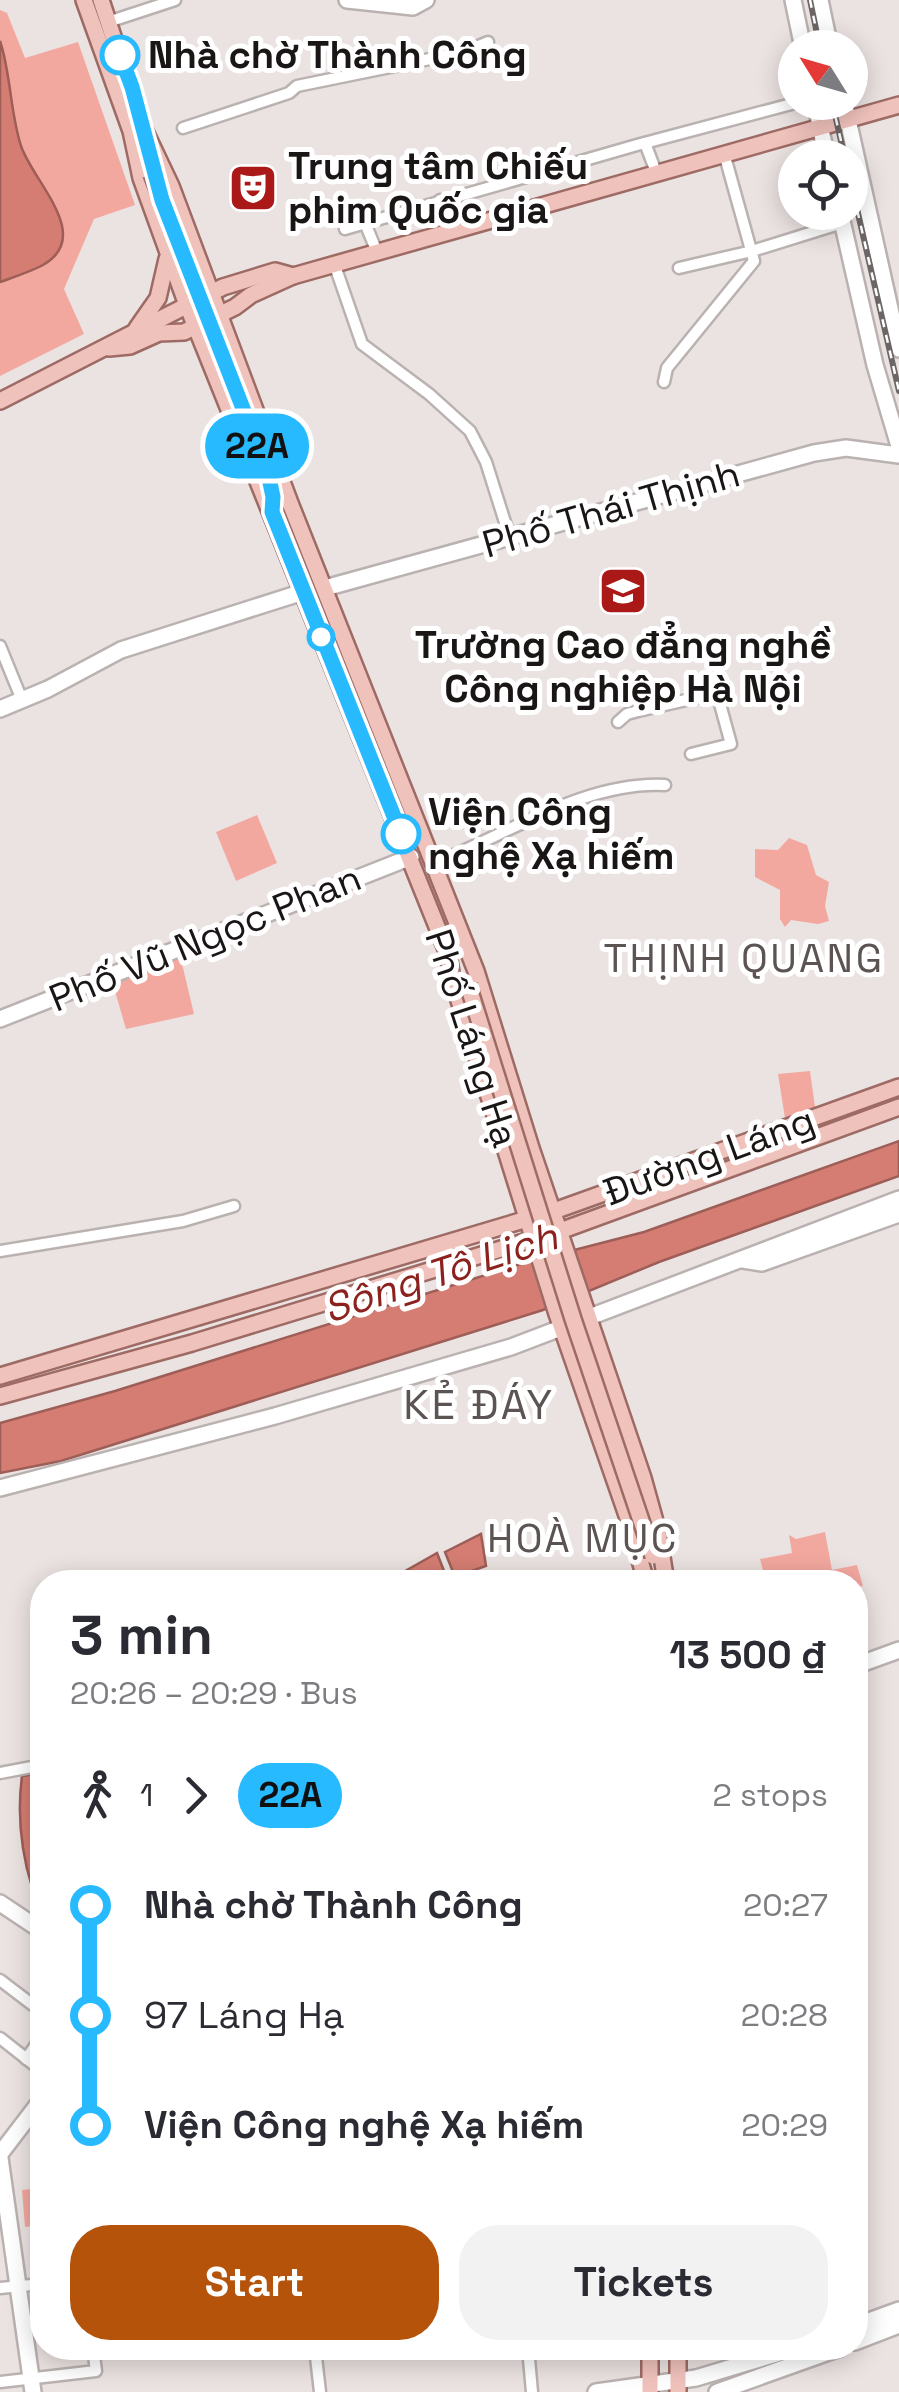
<!DOCTYPE html>
<meta charset="utf-8">
<style>
:root{--surface:#fff;--page:#f2f2f3;--text:#2b2b33;--muted:#7c7c81;--accent:#b45309}
body{margin:0;font-family:"Space Grotesk",sans-serif;background:var(--page);color:var(--text);height:100vh;display:flex;flex-direction:column;font-size:38px;white-space:nowrap}
*{box-sizing:border-box;margin:0}
p{font-size:32px;color:var(--muted)}
.icon{flex:none;width:55px;height:55px;fill:none;stroke:currentColor;stroke-width:2;stroke-linecap:round;stroke-linejoin:round}
.map{position:relative;flex:1;overflow:hidden}
.sheet{position:absolute;left:30px;top:1570px;width:838px;height:790px;display:flex;flex-direction:column;background:var(--surface);border-radius:40px;box-shadow:0 5px 25px #0003}
.sheet>*{flex:none}
.badge{padding:0 20px;border-radius:32px;font-size:35px;line-height:65px}
.needle{width:65px;rotate:307deg}
.fabs{position:absolute;left:778px;top:30px;display:grid;gap:20px}
.fabs a{display:grid;place-items:center;width:90px;height:90px;border-radius:50%;background:var(--surface);box-shadow:0 5px 25px #0003;font-size:50px}
.map>.badge{position:absolute;translate:-50% -50%;box-shadow:0 0 0 5px #fff}
.legs{display:flex;align-items:center;gap:15px;height:110px;padding:0 40px;font-size:32px}
.legs p{margin-inline-start:auto}
.headline{display:flex;align-items:center;justify-content:space-between;height:170px;padding:0 40px}
h1{font-size:55px;font-weight:800;line-height:75px}
.button{display:flex;gap:20px;margin-top:auto;padding:20px 40px}
.button a{flex:1;height:115px;border-radius:40px;background:var(--accent);color:#fff;font-size:40px;font-weight:800;line-height:115px;text-align:center}
.button a+a{background:var(--page);color:var(--text)}
ul{padding:0 40px;list-style:none}
li{display:flex;align-items:center;gap:35px;height:110px;font-size:38px}
li i{display:grid;place-items:center;width:15px;height:100%;margin:0 12px;background:currentColor}
li i::after{content:'';width:25px;height:25px;margin:-12px;border:8px solid;border-radius:50%;background:var(--surface)}
li p{margin-inline-start:auto}
li:first-child i{background:linear-gradient(#0000 50%,currentColor 0)}
li:last-child i{background:linear-gradient(currentColor 50%,#0000 0)}
.map>svg:first-child{display:block}
.green{fill:#f3a89f}
.water{fill:#d67d73;stroke:#9d5e57;stroke-width:2.5}
.lines{fill:none;stroke-linecap:round;stroke-linejoin:round}
.street-casing{stroke:#bab2b1;stroke-width:15}
.secondary-casing{stroke:#bab2b1;stroke-width:20}
.primary-casing{stroke:#9e6b64;stroke-width:20}
.street{stroke:#fff;stroke-width:10}
.secondary{stroke:#fff;stroke-width:15}
.primary{stroke:#f0c2bc;stroke-width:15}
.rail-casing{stroke:#6c6766;stroke-width:6}
.rail{stroke:#fff;stroke-width:2.5;stroke-dasharray:8;stroke-linecap:butt}
.primary-bridge-casing{stroke:#9e6b64;stroke-width:20;stroke-linecap:butt}
.primary-bridge{stroke:#f0c2bc;stroke-width:15}
.line-1-casing{stroke:#fff;stroke-width:22}
.line-1{stroke:#27baff;stroke-width:15}
.stop-1-dot{fill:#fff;stroke:#27baff;stroke-width:5}
.labels{text-anchor:middle;stroke-width:10;stroke-linejoin:round;paint-order:stroke}
.stop-label{font-size:38px;font-weight:bold;fill:#191615;stroke:#fff;text-anchor:start}
.poi-label{font-size:38px;font-weight:bold;fill:#191615;stroke:#fff;text-anchor:start}
.street-label{font-size:38px;fill:#191615;stroke:#fff}
.neighbourhood-label{font-size:40px;letter-spacing:2.5px;fill:#5b5453;stroke:#fff}
.water-label{font-size:40px;font-style:italic;fill:#8c221e;stroke:#fff}
.quarter-label{font-size:42px;letter-spacing:2.5px;fill:#5b5453;stroke:#fff}
</style>
<div class="map">
<svg width="899" height="2392" viewBox="0 0 899 2392">
<rect width="100%" height="100%" fill="#ebe3e2"/>
<!-- green -->
<g class="green">
<polygon points="0,10 7,13 25,58 78,42 135,205 94,219 64,289 84,334 0,376"/>
<polygon points="257,815 277,863 236,881 216,832"/>
<polygon points="789,838 807,845 816,875 829,882 825,906 829,921 818,924 791,920 785,927 780,919 780,890 755,877 755,849 778,850"/>
<polygon points="179,951 194,1014 126,1029 112,981"/>
<polygon points="810,1071 815,1107 785,1118 778,1074"/>
<polygon points="825,1532 832,1570 857,1565 863,1586 855,1588 855,1582 766,1582 760,1559 792,1553 789,1535 796,1539"/>
<polygon points="41,2188 42,2225 25,2227 22,2190"/>
</g>
<!-- water -->
<g class="water">
<path d="M0,41C11,74 10,112 21,146C33,182 94,236 43,265C30,272 14,277 0,282Z"/>
<polygon points="899,1141 899,1176 659,1262 543,1310 61,1461 0,1473 0,1423 115,1391 524,1263 644,1232"/>
<polygon points="481,1534 486,1566 455,1577 445,1552"/>
<polygon points="437,1553 446,1576 431,1582 404,1582 400,1574"/>
<path d="M42,1773V1883L32,1887C21,1851 17,1814 22,1776Z"/>
</g>
<g class="lines">
<!-- street casing -->
<g class="street-casing">
<g id="street">
<polyline points="108,22 175,0"/>
<polyline points="183,128 289,93 297,86 464,52 488,42"/>
<polyline points="645,143 656,172"/>
<polyline points="440,200 448,231"/>
<polyline points="365,223 377,252"/>
<polyline points="345,229 637,145 799,102"/>
<polyline points="335,266 362,344 429,394 470,431 486,462 510,538"/>
<polyline points="679,268 752,251 842,223"/>
<polyline points="664,382 667,368 754,261 724,153"/>
<polyline points="0,646 22,700"/>
<polyline points="618,722 627,714 638,711 717,693 731,744 691,754"/>
<path d="M432,864C506,836 583,781 665,785"/>
<polyline points="0,1251 183,1221 234,1206"/>
<polyline points="0,1773 42,1765"/>
<polyline points="0,1980 42,2012"/>
<polyline points="0,2038 42,2071"/>
<polyline points="26,2059 42,2036"/>
<polyline points="0,2288 42,2284"/>
<polyline points="315,2348 320,2392"/>
<polyline points="528,2348 532,2392"/>
<polyline points="0,2382 96,2371 93,2348"/>
</g>
</g>
<!-- secondary casing -->
<g class="secondary-casing">
<g id="secondary">
<polyline points="347,0 413,7 426,0"/>
<polyline points="793,0 803,48"/>
<polyline points="820,0 830,48"/>
<polyline points="815,102 827,158"/>
<polyline points="844,102 899,349"/>
<polyline points="840,212 875,365 899,446"/>
<polyline points="325,588 814,453 846,448 899,455"/>
<polyline points="0,709 48,689 121,650 303,592"/>
<polyline points="0,1019 411,857"/>
<polyline points="743,1260 762,1263 899,1214"/>
<polyline points="0,1488 275,1416 511,1347 899,1199"/>
<polyline points="855,1666 899,1650"/>
<polyline points="0,1903 42,1931"/>
<polyline points="0,2154 42,2099"/>
<polyline points="0,2158 33,2392"/>
<polyline points="855,2326 899,2310"/>
<polyline points="855,2342 899,2325"/>
<polyline points="596,2392 696,2378 796,2348"/>
<polyline points="717,2392 840,2348"/>
</g>
</g>
<!-- primary casing -->
<g class="primary-casing">
<g id="primary">
<polyline points="84,0 131,131 141,178 187,305 448,954 452,978 557,1314 630,1524 646,1582"/>
<polyline points="101,0 143,127 171,186 290,503 476,971 531,1148 643,1478 658,1532 666,1582"/>
<polyline points="137,328 158,298 167,259"/>
<polyline points="109,348 130,346 159,333 184,332 235,307 251,295 293,276 899,105"/>
<polyline points="0,401 223,287 275,271 293,276"/>
<polyline points="0,1376 554,1211 899,1087"/>
<polyline points="0,1396 192,1343 560,1231 899,1107"/>
<polyline points="650,2392 650,2348"/>
<polyline points="678,2392 678,2348"/>
</g>
</g>
<!-- street -->
<use href="#street" class="street"/>
<!-- secondary -->
<use href="#secondary" class="secondary"/>
<!-- primary -->
<use href="#primary" class="primary"/>
<!-- rail casing -->
<g class="rail-casing">
<g id="rail">
<polyline points="810,0 820,48"/>
<polyline points="832,102 845,158"/>
<polyline points="850,179 899,391"/>
</g>
</g>
<!-- rail -->
<use href="#rail" class="rail"/>
<!-- primary-bridge casing -->
<g class="primary-bridge-casing">
<g id="primary-bridge">
<polyline points="152,174 268,473"/>
<polyline points="468,985 573,1319 653,1556"/>
</g>
</g>
<!-- primary-bridge -->
<use href="#primary-bridge" class="primary-bridge"/>
</g>
<g class="lines">
<!-- line-1 casing -->
<g class="line-1-casing">
<polyline id="line-1" points="120,55 132,87 162,200 268,473 273,497 272,512 401,834"/>
</g>
<!-- line-1 -->
<use href="#line-1" class="line-1"/>
</g>
<!-- icons -->
<defs>
<g id="theatre-square" transform="scale(2.5)"><rect x="-9" y="-9" width="18" height="18" rx="4" fill="#aa1818" stroke="#fff"/><path d="M-5-5.5Q0-4 5-5.5V0Q5 5 0 6Q-5 5-5 0ZM-3.3-2.5H-1v1.5H-3.3ZM1-2.5H3.3v1.5H1ZM-2.8 1Q0 5.5 2.8 1Z" fill="#fff"/></g>
<g id="university-square" transform="scale(2.5)"><rect x="-9" y="-9" width="18" height="18" rx="4" fill="#aa1818" stroke="#fff"/><path d="M0-5L7-2L0 1L-7-2ZM-4 1L0 2.5L4 1V4Q0 6-4 4Z" fill="#fff"/></g>
</defs>
<g fill-rule="evenodd">
<use href="#theatre-square" x="253" y="188"/>
<use href="#university-square" x="623" y="591"/>
</g>
<!-- markers -->
<g class="stop-1-dot">
<circle cx="120" cy="55" r="18"/>
<circle cx="321" cy="637" r="12"/>
<circle cx="401" cy="834" r="18"/>
</g>
<g class="labels">
<!-- stop labels -->
<g class="stop-label">
<text x="148" y="68">Nhà chờ Thành Công</text>
<text x="428" y="825">Viện Công<tspan x="428" dy="44">nghệ Xạ hiếm</tspan></text>
</g>
<!-- poi labels -->
<g class="poi-label">
<text x="288" y="179">Trung tâm Chiếu<tspan x="288" dy="44">phim Quốc gia</tspan></text>
<text x="623" y="658" text-anchor="middle">Trường Cao đẳng nghề<tspan x="623" dy="44">Công nghiệp Hà Nội</tspan></text>
</g>
<!-- street labels -->
<g class="street-label">
<text transform="translate(611 509) rotate(-16)" y="13">Phố Thái Thịnh</text>
<text transform="translate(205 938) rotate(-22)" y="13">Phố Vũ Ngọc Phan</text>
<text transform="translate(472 1038) rotate(72)" y="13">Phố Láng Hạ</text>
<text transform="translate(709 1156) rotate(-20)" y="13">Đường Láng</text>
</g>
<!-- neighbourhood labels -->
<g class="neighbourhood-label">
<text x="744" y="972">THỊNH QUANG</text>
<text x="583" y="1552">HOÀ MỤC</text>
</g>
<!-- water labels -->
<g class="water-label">
<text transform="translate(440 1272) rotate(-18)" y="14">Sông Tô Lịch</text>
</g>
<!-- quarter labels -->
<g class="quarter-label">
<text x="479" y="1419">KẺ ĐÁY</text>
</g>
</g>
</svg>
<div class="fabs">
<a><svg class="needle" viewBox="-14 -14 28 28"><path d="M0-13l5 13h-10z" fill="#e53935"/><path d="M0 13l5-13h-10z" fill="#7c7c81"/></svg></a>
<a><svg class="icon" aria-label="locate" viewBox="0 0 24 24"><circle cx="12" cy="12" r="6"/><path d="M12 2v4M12 18v4M2 12h4M18 12h4"/></svg></a>
</div>
<b class="badge" style="left:257px;top:446px;background:#27baff;color:#111">22A</b>
<section class="sheet">
<div class="headline"><div><h1>3 min</h1><p>20:26 – 20:29 · Bus</p></div><b>13 500 ₫</b></div>
<div class="legs"><svg class="icon" aria-label="walk" viewBox="0 0 24 24"><circle cx="13" cy="4" r="2"/><path d="M13 8l-2 6 4 7M11 14l-3 7M7 12l3-4h3l4 4"/></svg>1<svg class="icon" aria-label="forward" viewBox="0 0 24 24"><path d="M9 5l7 7-7 7"/></svg><b class="badge" style="background:#27baff;color:#111">22A</b><p>2 stops</p></div>
<ul>
<li><i style="color:#27baff"></i><b>Nhà chờ Thành Công</b><p>20:27</p></li>
<li><i style="color:#27baff"></i><span>97 Láng Hạ</span><p>20:28</p></li>
<li><i style="color:#27baff"></i><b>Viện Công nghệ Xạ hiếm</b><p>20:29</p></li>
</ul>
<div class="button"><a>Start</a><a>Tickets</a></div>
</section>
</div>
